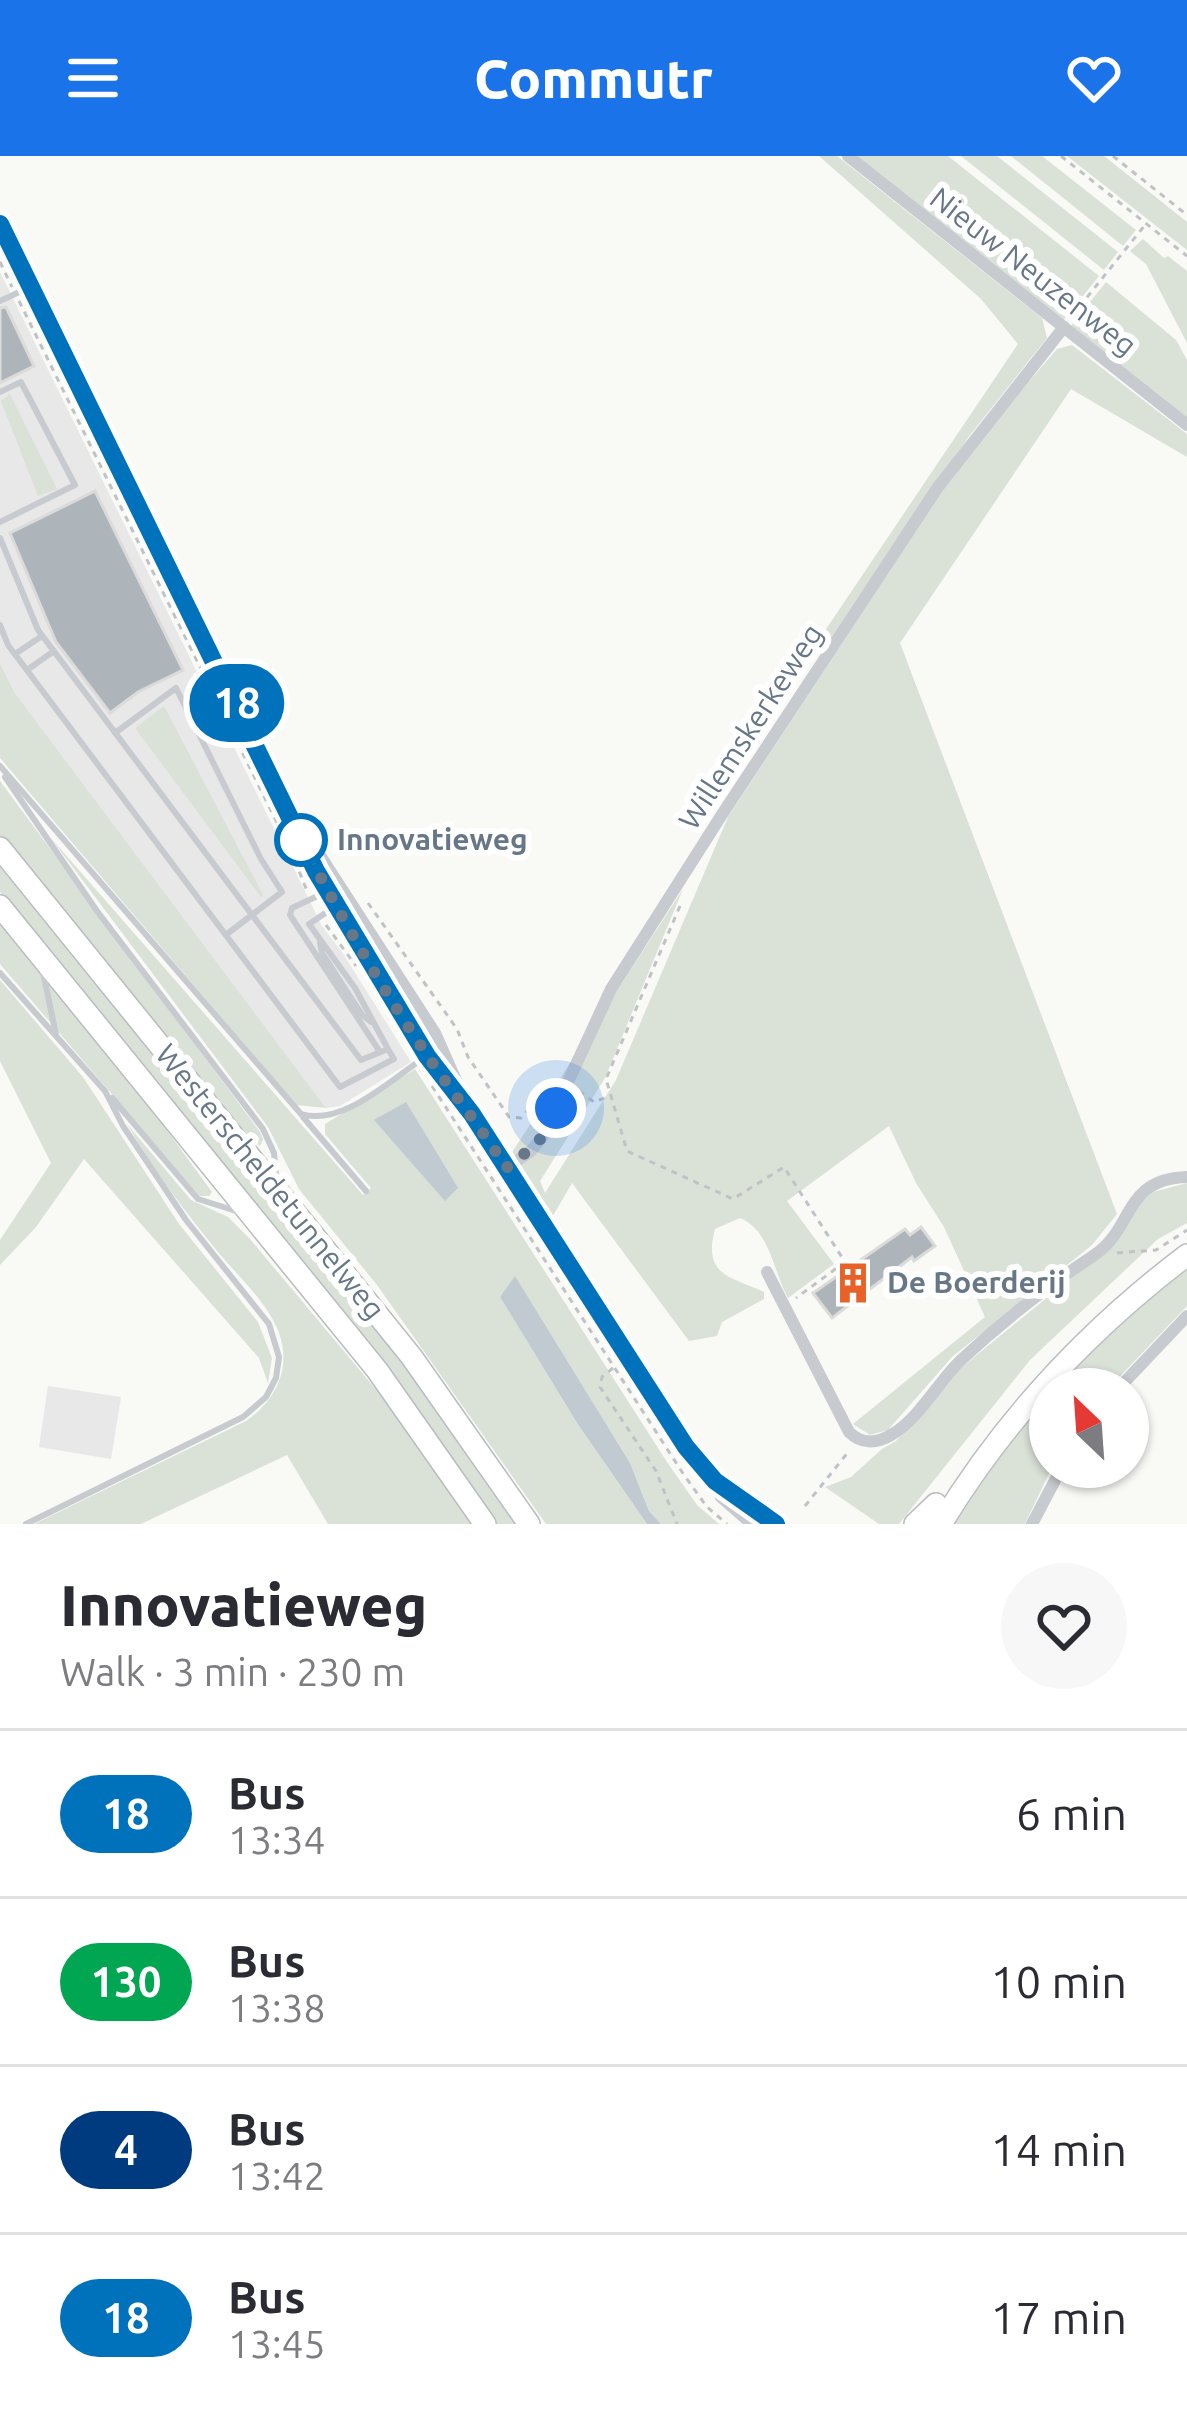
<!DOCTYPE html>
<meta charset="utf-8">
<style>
:root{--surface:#fff;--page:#f7f7f7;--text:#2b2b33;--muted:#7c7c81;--line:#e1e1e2;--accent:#1a73e8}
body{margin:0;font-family:Ubuntu,sans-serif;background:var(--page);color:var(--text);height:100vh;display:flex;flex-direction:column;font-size:45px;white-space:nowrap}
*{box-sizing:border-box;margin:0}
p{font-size:39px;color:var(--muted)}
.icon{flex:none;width:66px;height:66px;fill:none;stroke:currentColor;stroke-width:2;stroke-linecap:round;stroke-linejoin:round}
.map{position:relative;height:1368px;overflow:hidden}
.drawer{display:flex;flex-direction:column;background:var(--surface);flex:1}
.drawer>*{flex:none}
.badge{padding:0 24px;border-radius:39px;font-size:42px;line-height:78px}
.needle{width:78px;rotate:335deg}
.buttons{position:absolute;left:1029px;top:1212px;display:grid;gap:24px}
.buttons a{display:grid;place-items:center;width:120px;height:120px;border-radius:50%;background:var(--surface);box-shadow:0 3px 9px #0004;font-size:60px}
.you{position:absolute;width:60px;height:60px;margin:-30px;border:9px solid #fff;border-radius:50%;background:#1a73e8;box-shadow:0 0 0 18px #1a73e833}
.map>.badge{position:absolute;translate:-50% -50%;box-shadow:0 0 0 6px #fff}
.round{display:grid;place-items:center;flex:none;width:126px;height:126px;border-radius:63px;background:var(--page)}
.headline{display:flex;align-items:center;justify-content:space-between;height:204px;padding:0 60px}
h1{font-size:57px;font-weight:800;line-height:90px}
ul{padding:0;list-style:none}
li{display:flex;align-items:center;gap:36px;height:168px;padding:0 60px;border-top:3px solid var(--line)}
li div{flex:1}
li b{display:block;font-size:45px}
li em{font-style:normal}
li .badge{min-width:132px;font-weight:700;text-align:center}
header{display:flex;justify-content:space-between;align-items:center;height:156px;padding:0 60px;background:var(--accent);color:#fff;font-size:54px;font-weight:800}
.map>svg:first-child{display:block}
.built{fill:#e7e8e7}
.green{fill:#dae1d7}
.water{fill:#c1cad0}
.building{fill:#adb5bb;stroke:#dbdbd9;stroke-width:3}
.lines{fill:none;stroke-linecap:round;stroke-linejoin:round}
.primary-casing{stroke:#babec2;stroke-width:24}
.trunk-casing{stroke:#b9bdc0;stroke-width:24}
.path{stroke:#c0c3c5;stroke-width:3;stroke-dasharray:6 6;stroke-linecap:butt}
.service{stroke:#c7cace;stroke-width:6}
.minor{stroke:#c7cace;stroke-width:12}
.primary{stroke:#fff;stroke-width:21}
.trunk{stroke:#fff;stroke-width:21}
.line-casing{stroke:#fff;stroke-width:27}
.line{stroke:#0072bc;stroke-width:18}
.walk{stroke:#677788;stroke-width:12;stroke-dasharray:0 21.6}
.stop-dot{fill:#fff;stroke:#0072bc;stroke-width:6}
.labels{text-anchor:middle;stroke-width:12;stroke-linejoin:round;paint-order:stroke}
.street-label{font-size:30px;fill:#677788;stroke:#fff}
.stop-label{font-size:30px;font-weight:bold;fill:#677788;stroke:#fff;text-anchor:start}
.poi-label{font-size:30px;font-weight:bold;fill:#677788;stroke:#fff;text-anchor:start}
</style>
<header><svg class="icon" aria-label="menu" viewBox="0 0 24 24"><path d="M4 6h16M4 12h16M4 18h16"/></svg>Commutr<svg class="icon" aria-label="heart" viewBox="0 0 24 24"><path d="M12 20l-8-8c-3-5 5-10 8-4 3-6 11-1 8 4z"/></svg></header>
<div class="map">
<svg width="1187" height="1368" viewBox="0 0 1187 1368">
<rect width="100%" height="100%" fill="#f9f9f6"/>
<!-- built -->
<g class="built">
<polygon points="0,116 322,770 342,796 411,906 340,950 326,952 15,537 0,507"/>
<polygon points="48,1230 121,1241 111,1303 39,1291"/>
</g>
<!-- green -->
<g class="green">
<polygon points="819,0 837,0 1042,162 1047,182 970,279 825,492 818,485 1018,188 981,143"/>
<polygon points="856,0 948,0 1099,120 1063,165"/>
<polygon points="961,0 997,0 1118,96 1104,114"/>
<polygon points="1011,0 1042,0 1136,74 1123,90"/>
<polygon points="1067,0 1104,0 1187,66 1187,94"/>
<polygon points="1143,83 1164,102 1168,100 1187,115 1187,187 1146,108 1130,95"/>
<polygon points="1106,126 1176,184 1187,204 1187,264 1070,171"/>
<path d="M1072,189L1187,278V301L1071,233L900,487L1117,1058L1092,1089L952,1201L888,1274L870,1279L853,1268L985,1161L944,1071L916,1027L889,970L787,1045L834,1108L788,1142C773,1115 770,1074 740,1062L715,1073C702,1120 732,1121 764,1136V1143L722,1166L717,1180L689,1185L572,1027L550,1065L509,1001L683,733L605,922L540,1025L545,1037L616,924L728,661L947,327L976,287L1057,193Z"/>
<polygon points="10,238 57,333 38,340 1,245"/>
<polygon points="0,507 15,537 326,952 296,949 0,602"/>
<polygon points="164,550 263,739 261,741 135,572"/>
<polygon points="0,625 260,976 263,983 260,990 227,963 0,683"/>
<polygon points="50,681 363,1039 371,1032 325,978 325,968 415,913 667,1306 697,1349 719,1368 661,1368 649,1355 630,1307 515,1121 500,1141 577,1267 647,1368 546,1368 377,1129 299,1033 268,971"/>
<polygon points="0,709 414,1217 517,1368 492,1368 161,937 0,736"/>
<polygon points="0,764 147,947 212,1036 209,1040 200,1040 191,1030 0,808"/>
<polygon points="0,824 83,921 179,1068 258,1166 272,1202 268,1227 259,1202 84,1003 36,1071 0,1109 0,1084 51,1007 0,905"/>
<path d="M127,968L191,1044L228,1061L250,1083L399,1261L473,1368H328L287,1299L141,1368H34L246,1265C275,1245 292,1213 279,1177C268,1147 238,1120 218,1096C185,1056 152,1012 127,968Z"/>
<polygon points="1187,1027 1187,1067 1158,1083 1030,1204 899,1368 879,1368 825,1331 851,1321 882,1293 896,1285 962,1211 1097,1101 1143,1045 1153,1036"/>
<polygon points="1187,1109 1187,1150 1108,1233 1050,1233 1052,1311 1025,1368 946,1368 1056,1224"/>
</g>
<!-- water -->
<g class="water">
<polygon points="406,946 458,1032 445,1045 374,964"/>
<polygon points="515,1120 630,1307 649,1355 661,1368 647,1368 577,1267 500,1141"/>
</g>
<!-- building -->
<g class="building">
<polygon points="6,151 34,210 0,227 0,152"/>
<polygon points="95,335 183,514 138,536 110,557 56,486 10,377"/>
<polygon points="921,1071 935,1090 914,1105 912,1101 832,1162 813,1137 905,1073 910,1079"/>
</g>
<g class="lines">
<!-- primary casing -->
<g class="primary-casing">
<g id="primary">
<polyline points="915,1368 936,1348"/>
<path d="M941,1368C1006,1261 1088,1174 1187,1099"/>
</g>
</g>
<!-- trunk casing -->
<g class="trunk-casing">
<g id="trunk">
<polyline points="0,692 411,1200 529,1368"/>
<polyline points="0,750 377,1214 485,1368"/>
</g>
</g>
<!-- path -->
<g class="path">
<polyline points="1061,0 1187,100"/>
<polyline points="1113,0 1187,59"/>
<polyline points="0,106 12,131"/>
<polyline points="19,145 292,697 307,735"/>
<polyline points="1072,160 1145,69"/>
<polyline points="368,747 457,873 468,901 509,961 521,962 551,929"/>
<polyline points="680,750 606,923 627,995 733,1043 784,1011 845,1106 796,1142"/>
<polyline points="326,769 356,810"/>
<polyline points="432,930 684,1319 707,1351 727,1368"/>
<polyline points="579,935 594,946 607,941"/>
<polyline points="1117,1097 1156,1094 1187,1074"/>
<polyline points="613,1212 602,1221 600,1231 656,1315 677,1368"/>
<polyline points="805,1350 849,1295"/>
</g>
<!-- service -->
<g class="service">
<polyline points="0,145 28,132"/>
<polyline points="0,236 21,226 75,329 0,366"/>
<polyline points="0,382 38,474 361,904 388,893 394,903 340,931 8,489 0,469"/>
<polyline points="15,498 42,480"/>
<polyline points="27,514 54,495"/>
<polyline points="115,577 176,532 261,703 282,736 227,778"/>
<path d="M0,610L301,958C344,971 393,921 427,900H444"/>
<polyline points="5,621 97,755 263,973 274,997 276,1019"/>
<polyline points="324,737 292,752 290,759 380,896"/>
<polyline points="333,752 309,768 355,832 388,893"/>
<polyline points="320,787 322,797 362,859 371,866"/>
<polyline points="43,816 56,879"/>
<polyline points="0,817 105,935 123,970 186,1064 269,1168 279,1201 276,1222 266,1241 243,1261 26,1368"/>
<polyline points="112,942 198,1043 236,1055"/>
<polyline points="303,961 366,1035"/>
</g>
<!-- minor -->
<g class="minor">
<polyline points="848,0 1187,269"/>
<polyline points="0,68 327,736 427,900 472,958"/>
<polyline points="301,670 435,877 458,929"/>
<polyline points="470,952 685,1291 714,1325 776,1368"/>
<polyline points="506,1012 531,995 543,980 611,833 721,660 938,331 1064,171"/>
<path d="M767,1116L849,1276C861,1288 876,1288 891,1279C919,1263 938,1226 961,1204C1002,1166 1046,1131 1093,1100C1135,1073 1122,1023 1187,1021"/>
<polyline points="1118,1233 1187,1160"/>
<polyline points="715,1326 721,1341 752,1368"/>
<polyline points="1032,1368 1062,1311"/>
</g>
<!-- primary -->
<use href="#primary" class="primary"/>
<!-- trunk -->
<use href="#trunk" class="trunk"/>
</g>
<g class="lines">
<!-- line casing -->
<g class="line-casing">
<polyline id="line" points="0,68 316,715 427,900 472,958 686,1291 715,1325 776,1368"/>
</g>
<!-- line -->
<use href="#line" class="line"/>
<!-- walk -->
<path class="walk" d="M301,684C339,757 380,830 427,899C453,938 482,972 506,1012L538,987L556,952"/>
</g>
<!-- icons -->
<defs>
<g id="building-bare" transform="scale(3.24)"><path d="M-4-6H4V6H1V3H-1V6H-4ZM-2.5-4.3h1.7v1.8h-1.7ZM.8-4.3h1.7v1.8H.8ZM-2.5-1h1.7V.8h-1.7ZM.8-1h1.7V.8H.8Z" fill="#e86227" stroke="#fff" stroke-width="2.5" paint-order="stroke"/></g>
</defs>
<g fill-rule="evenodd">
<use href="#building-bare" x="853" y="1127"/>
</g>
<!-- markers -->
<circle class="stop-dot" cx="301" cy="684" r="24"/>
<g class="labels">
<!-- street labels -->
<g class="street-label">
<text transform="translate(1033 116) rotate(38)" y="10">Nieuw Neuzenweg</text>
<text transform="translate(751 571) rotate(-57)" y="10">Willemskerkeweg</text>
<text transform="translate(270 1026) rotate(51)" y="10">Westerscheldetunnelweg</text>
</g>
<!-- stop labels -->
<g class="stop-label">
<text x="337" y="694">Innovatieweg</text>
</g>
<!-- poi labels -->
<g class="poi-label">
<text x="887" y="1137">De Boerderij</text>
</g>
</g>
</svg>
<div class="buttons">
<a><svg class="needle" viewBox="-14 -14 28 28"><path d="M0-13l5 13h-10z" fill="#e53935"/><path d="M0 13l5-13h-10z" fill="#7c7c81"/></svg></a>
</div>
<div class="you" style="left:556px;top:952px"></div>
<b class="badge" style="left:237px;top:547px;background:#0072bc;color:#fff">18</b>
</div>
<section class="drawer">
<div class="headline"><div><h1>Innovatieweg</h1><p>Walk · 3 min · 230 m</p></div><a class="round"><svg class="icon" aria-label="heart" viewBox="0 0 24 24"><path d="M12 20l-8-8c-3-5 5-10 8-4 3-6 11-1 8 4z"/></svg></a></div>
<ul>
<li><span class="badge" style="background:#0072bc;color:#fff">18</span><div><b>Bus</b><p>13:34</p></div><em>6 min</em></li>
<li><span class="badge" style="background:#00a651;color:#fff">130</span><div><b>Bus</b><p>13:38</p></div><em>10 min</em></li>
<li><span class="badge" style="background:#003b80;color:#fff">4</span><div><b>Bus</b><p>13:42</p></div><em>14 min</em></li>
<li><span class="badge" style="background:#0072bc;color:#fff">18</span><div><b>Bus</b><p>13:45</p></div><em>17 min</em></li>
</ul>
</section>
